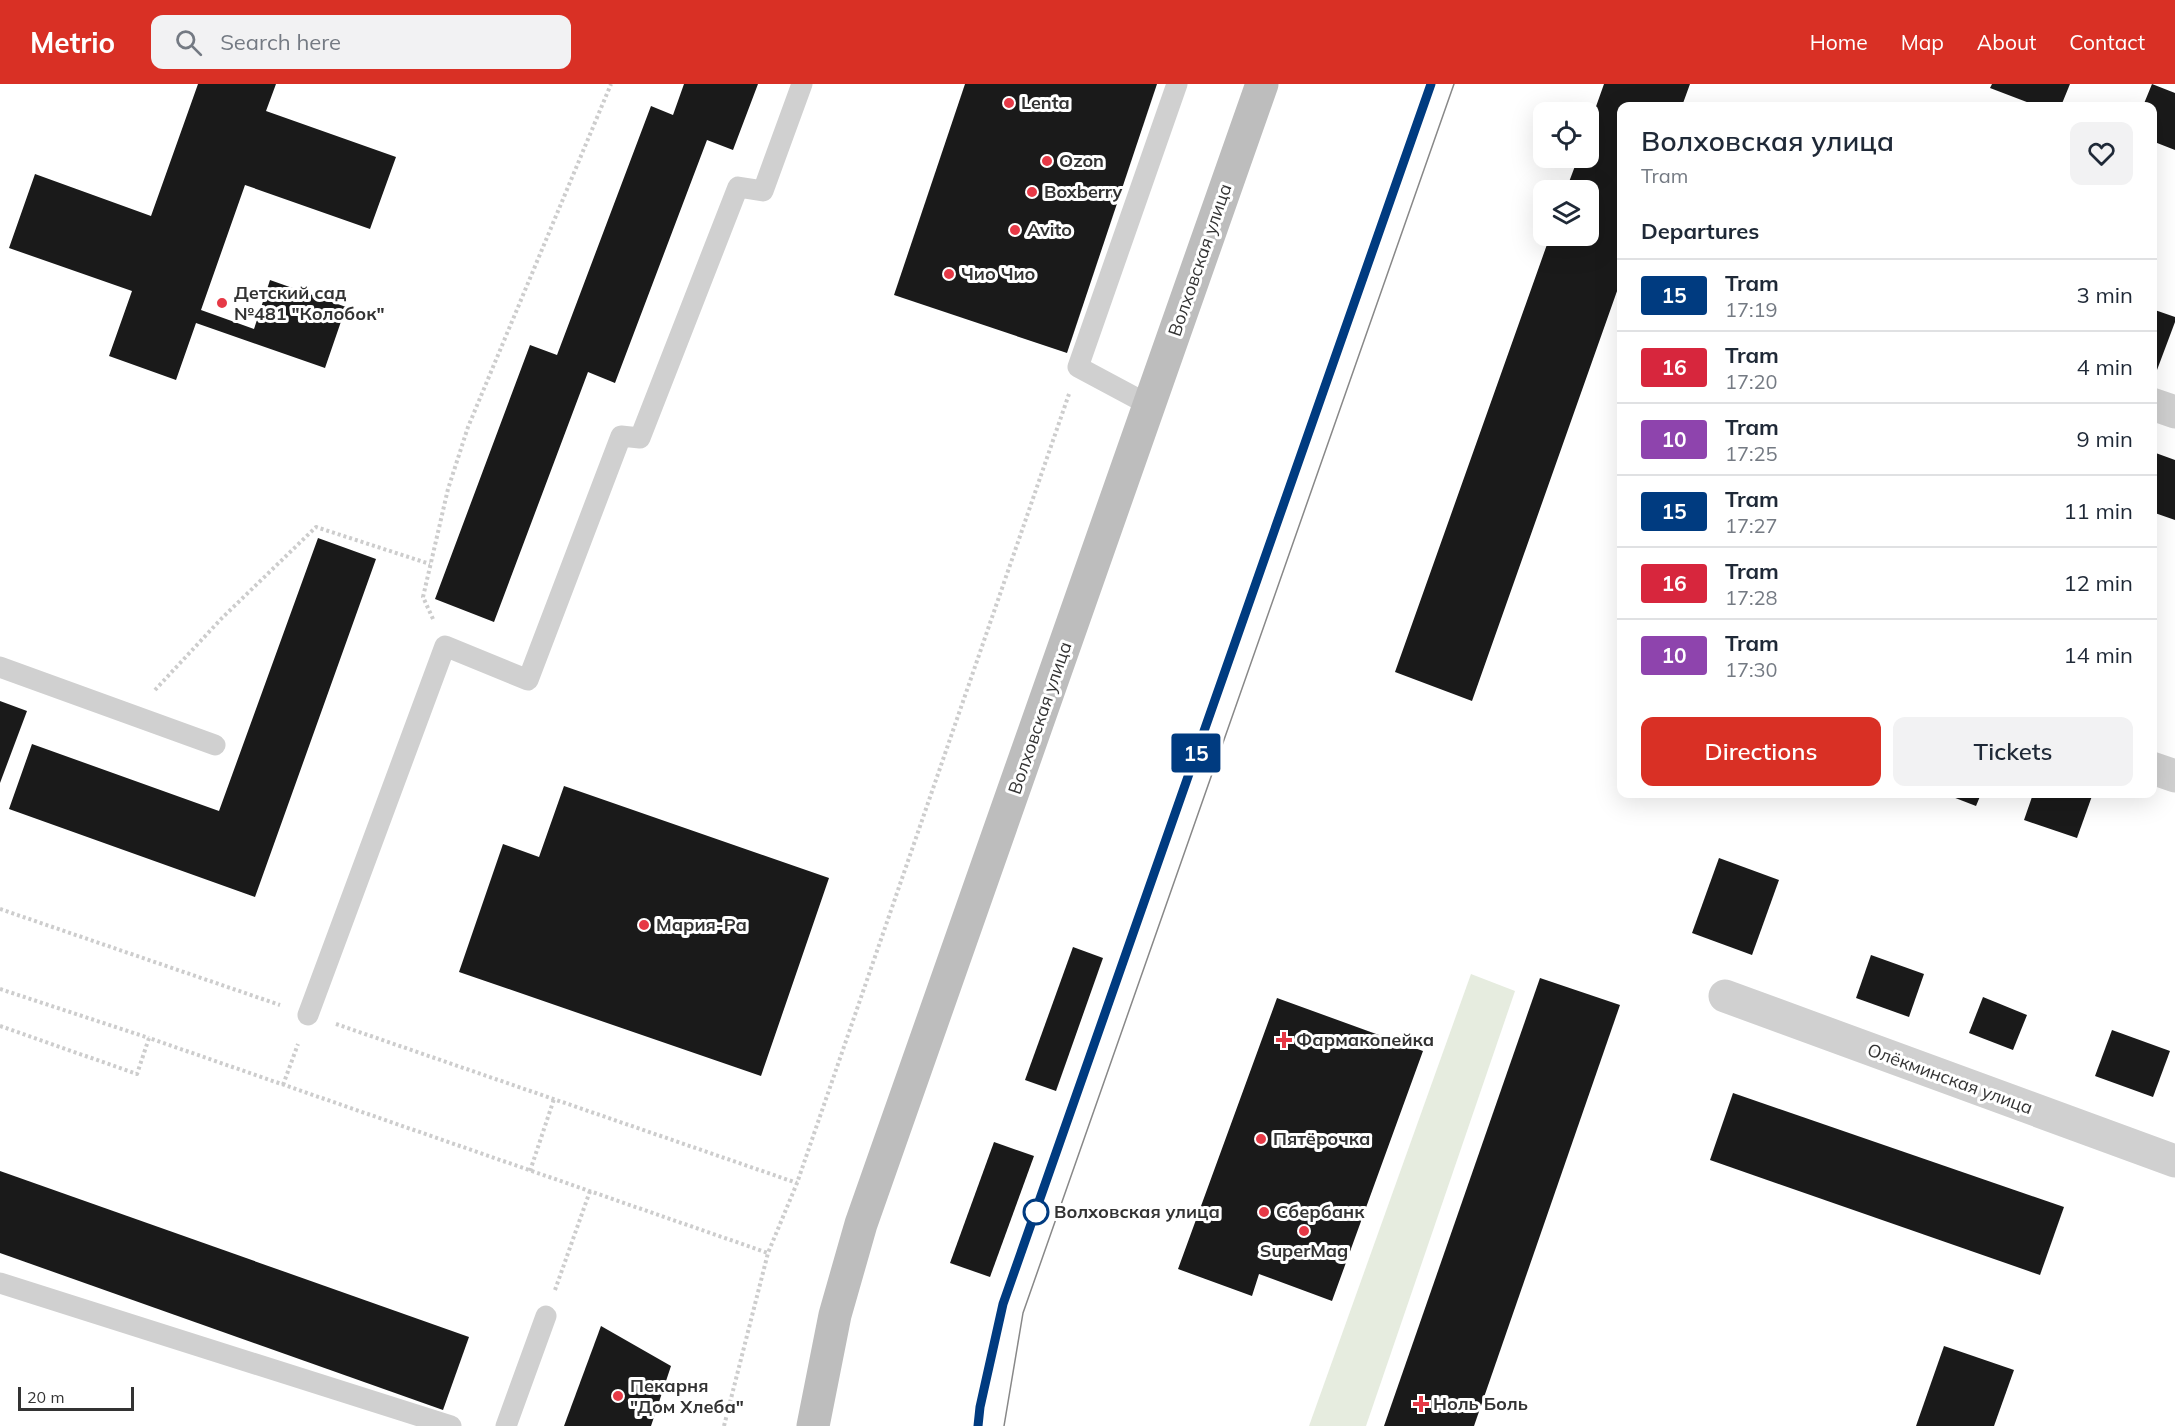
<!DOCTYPE html>
<meta charset="utf-8">
<style>
:root{--surface:#fff;--page:#f2f2f3;--text:#1f2937;--muted:#747a83;--line:#e0e1e3;--accent:#d93025}
body{margin:0;font-family:Mulish,sans-serif;background:var(--page);color:var(--text);height:100vh;display:flex;flex-direction:column;font-size:22px;white-space:nowrap}
*{box-sizing:border-box;margin:0}
p{font-size:20px;color:var(--muted)}
.icon{flex:none;width:33px;height:33px;fill:none;stroke:currentColor;stroke-width:2;stroke-linecap:round;stroke-linejoin:round}
.map{position:relative;flex:1;overflow:hidden}
.drawer{position:absolute;left:1617px;top:18px;width:540px;height:696px;display:flex;flex-direction:column;background:var(--surface);border-radius:12px;box-shadow:0 6px 24px #0002}
.drawer>*{flex:none}
.badge{padding:0 12px;border-radius:4px;font-size:21px;line-height:39px}
.buttons{position:absolute;left:1533px;top:18px;display:grid;gap:12px}
.buttons a{display:grid;place-items:center;width:66px;height:66px;border-radius:12px;background:var(--surface);box-shadow:0 6px 24px #0002;font-size:30px}
.scale{position:absolute;left:18px;bottom:15px;width:116px;box-sizing:border-box;padding-left:6px;border:3px solid #333;border-top:0;font-size:16px;line-height:21px;white-space:nowrap;color:#333;-webkit-text-stroke:4px #fff;paint-order:stroke}
.map>.badge{position:absolute;translate:-50% -50%;box-shadow:0 0 0 3px #fff}
h2{padding:0 24px;font-size:22px;line-height:54px}
.round{display:grid;place-items:center;flex:none;width:63px;height:63px;border-radius:12px;background:var(--page)}
.headline{display:flex;align-items:center;justify-content:space-between;height:102px;padding:0 24px}
h1{font-size:28px;font-weight:600;line-height:45px}
.button{display:flex;gap:12px;margin-top:auto;padding:12px 24px}
.button a{flex:1;height:69px;border-radius:12px;background:var(--accent);color:#fff;font-size:24px;font-weight:600;line-height:69px;text-align:center}
.button a+a{background:var(--page);color:var(--text)}
ul{padding:0;list-style:none}
li{display:flex;align-items:center;gap:18px;height:72px;padding:0 24px;border-top:2px solid var(--line)}
li div{flex:1}
li b{display:block;font-size:22px}
li em{font-style:normal}
li .badge{min-width:66px;font-weight:700;text-align:center}
header{display:flex;align-items:center;gap:36px;box-sizing:border-box;height:84px;padding:0 30px;background:var(--accent);color:#fff}
header strong{font-size:28px}
nav{display:flex;gap:33px;margin-inline-start:auto;font-size:21px}
.search{width:420px;height:54px;background:var(--page);display:flex;align-items:center;gap:15px;box-sizing:border-box;padding:0 21px;border-radius:12px;color:var(--muted);font-size:22px}
.map>svg:first-child{display:block}
.green{fill:#e6ecdf}
.building{fill:#1a1a1a}
.lines{fill:none;stroke-linecap:round;stroke-linejoin:round}
.path{stroke:#cdcdcd;stroke-width:4;stroke-dasharray:3 3;stroke-linecap:butt}
.service{stroke:#d0d0d0;stroke-width:21}
.minor{stroke:#d0d0d0;stroke-width:33}
.secondary{stroke:#bdbdbd;stroke-width:33}
.tram{stroke:#888;stroke-width:1.5}
.line-casing{stroke:#fff;stroke-width:14}
.line{stroke:#003b80;stroke-width:9}
.poi-dot{fill:#e63946;stroke:#fff;stroke-width:2}
.stop-dot{fill:#fff;stroke:#003b80;stroke-width:3}
.labels{text-anchor:middle;stroke-width:6;stroke-linejoin:round;paint-order:stroke}
.poi-label{font-size:18px;font-weight:bold;fill:#333;stroke:#fff;text-anchor:start}
.street-label{font-size:18px;fill:#333;stroke:#fff}
.stop-label{font-size:18px;font-weight:bold;fill:#333;stroke:#fff;text-anchor:start}
</style>
<header>
<strong>Metrio</strong>
<div class="search"><svg class="icon" aria-label="search" viewBox="0 0 24 24"><circle cx="10" cy="10" r="6"/><path d="M15 15l6 6"/></svg>Search here</div>
<nav><a>Home</a><a>Map</a><a>About</a><a>Contact</a></nav>
</header>
<div class="map">
<svg width="2175" height="1342" viewBox="0 0 2175 1342">
<rect width="100%" height="100%" fill="#fff"/>
<!-- green -->
<polygon class="green" points="1471,890 1515,907 1366,1342 1309,1342"/>
<!-- building -->
<g class="building">
<polygon points="198,0 276,0 266,27 396,73 370,145 245,101 201,226 254,245 270,196 346,223 325,284 196,239 176,296 109,272 132,207 9,164 35,90 151,132"/>
<polygon points="684,0 758,0 733,66 707,56 615,299 588,288 494,538 435,515 530,261 557,271 651,22 673,31"/>
<polygon points="965,0 1157,0 1067,269 894,211"/>
<polygon points="1604,0 1690,0 1682,22 1622,22 1622,193 1472,617 1395,588 1550,152 1588,152 1588,106 1566,106 1578,74 1588,74 1588,45"/>
<polygon points="1992,0 2070,0 2061,22 2037,22 1990,4"/>
<polygon points="2152,0 2175,9 2175,66 2152,57 2152,22 2143,22"/>
<polygon points="2152,225 2175,233 2175,238 2157,286 2152,285"/>
<polygon points="2153,368 2175,376 2175,436 2152,428"/>
<polygon points="318,454 376,475 255,813 9,725 32,660 219,727"/>
<polygon points="0,617 27,627 0,699"/>
<polygon points="564,702 829,794 761,992 459,888 503,760 539,773"/>
<polygon points="1945,710 1981,710 1976,722"/>
<polygon points="2033,710 2085,710 2092,712 2077,754 2024,736"/>
<polygon points="1719,774 1779,796 1752,871 1692,849"/>
<polygon points="1073,863 1103,874 1056,1007 1025,996"/>
<polygon points="1871,871 1924,890 1909,933 1856,914"/>
<polygon points="1540,894 1620,921 1474,1342 1384,1342"/>
<polygon points="1983,913 2027,931 2013,966 1969,949"/>
<polygon points="1277,914 1423,967 1332,1217 1259,1190 1252,1212 1178,1185"/>
<polygon points="2112,946 2170,967 2153,1013 2095,992"/>
<polygon points="1733,1009 2064,1123 2040,1191 1710,1076"/>
<polygon points="994,1058 1034,1072 990,1193 950,1179"/>
<polygon points="0,1087 469,1253 443,1326 0,1169"/>
<polygon points="601,1242 671,1282 651,1342 564,1342"/>
<polygon points="1944,1262 2014,1286 1994,1342 1916,1342"/>
</g>
<g class="lines">
<!-- path -->
<g class="path">
<polyline points="433,535 423,513 448,405 468,343 611,0"/>
<polyline points="155,606 222,534 316,443 430,480"/>
<polyline points="0,825 280,921"/>
<polyline points="0,905 149,954"/>
<polyline points="336,940 797,1099"/>
<polyline points="0,942 137,990 149,954 768,1169"/>
<polyline points="283,1001 298,960"/>
<polyline points="530,1087 554,1015"/>
<polyline points="555,1206 590,1107"/>
<polyline points="724,1342 768,1169 797,1099 1069,310"/>
</g>
<!-- service -->
<g class="service">
<polyline points="1149,321 1078,283 1177,0"/>
<polyline points="0,583 215,661"/>
<polyline points="308,931 445,562 528,596 621,352 640,354 738,103 763,107 802,0"/>
<polyline points="0,1199 451,1342"/>
<polyline points="506,1342 546,1232"/>
</g>
<!-- minor -->
<g class="minor">
<polyline points="2152,320 2175,328"/>
<polyline points="2152,684 2175,692"/>
<polyline points="1725,912 2175,1077"/>
</g>
<!-- secondary -->
<polyline class="secondary" points="813,1342 835,1231 861,1140 1262,0"/>
<!-- tram -->
<g class="tram">
<polyline points="978,1342 980,1323 1003,1220 1431,0"/>
<polyline points="1004,1342 1023,1229 1454,0"/>
</g>
</g>
<g class="lines">
<!-- line casing -->
<g class="line-casing">
<polyline id="line" points="978,1342 980,1323 1003,1220 1431,0"/>
</g>
<!-- line -->
<use href="#line" class="line"/>
</g>
<!-- markers -->
<g class="poi-dot">
<circle cx="1009" cy="19" r="6"/>
<circle cx="1047" cy="77" r="6"/>
<circle cx="1032" cy="108" r="6"/>
<circle cx="1015" cy="146" r="6"/>
<circle cx="949" cy="190" r="6"/>
<circle cx="222" cy="219" r="6"/>
<circle cx="644" cy="841" r="6"/>
<path d="M1281 947h6v6h6v6h-6v6h-6v-6h-6v-6h6z"/>
<circle cx="1261" cy="1055" r="6"/>
<circle cx="1264" cy="1128" r="6"/>
<circle cx="1304" cy="1147" r="6"/>
<circle cx="618" cy="1312" r="6"/>
<path d="M1418 1311h6v6h6v6h-6v6h-6v-6h-6v-6h6z"/>
</g>
<circle class="stop-dot" cx="1036" cy="1128" r="12"/>
<g class="labels">
<!-- poi labels -->
<g class="poi-label">
<text x="1021" y="25">Lenta</text>
<text x="1059" y="83">Ozon</text>
<text x="1044" y="114">Boxberry</text>
<text x="1027" y="152">Avito</text>
<text x="961" y="196">Чио Чио</text>
<text x="234" y="215">Детский сад<tspan x="234" dy="21">№481 "Колобок"</tspan></text>
<text x="656" y="847">Мария-Ра</text>
<text x="1296" y="962">Фармакопейка</text>
<text x="1273" y="1061">Пятёрочка</text>
<text x="1276" y="1134">Сбербанк</text>
<text x="1304" y="1173" text-anchor="middle">SuperMag</text>
<text x="630" y="1308">Пекарня<tspan x="630" dy="21">"Дом Хлеба"</tspan></text>
<text x="1433" y="1326">Ноль Боль</text>
</g>
<!-- street labels -->
<g class="street-label">
<text transform="translate(1200 176) rotate(-71)" y="6">Волховская улица</text>
<text transform="translate(1040 634) rotate(-71)" y="6">Волховская улица</text>
<text transform="translate(1950 995) rotate(20)" y="6">Олёкминская улица</text>
</g>
<!-- stop labels -->
<g class="stop-label">
<text x="1054" y="1134">Волховская улица</text>
</g>
</g>
</svg>
<div class="buttons">
<a><svg class="icon" aria-label="locate" viewBox="0 0 24 24"><circle cx="12" cy="12" r="6"/><path d="M12 2v4M12 18v4M2 12h4M18 12h4"/></svg></a>
<a><svg class="icon" aria-label="layers" viewBox="0 0 24 24"><path d="M12 4l9 5-9 5-9-5zM3 14l9 5 9-5"/></svg></a>
</div>
<div class="scale">20 m</div>
<b class="badge" style="left:1196px;top:669px;background:#003b80;color:#fff">15</b>
<section class="drawer">
<div class="headline"><div><h1>Волховская улица</h1><p>Tram</p></div><a class="round"><svg class="icon" aria-label="heart" viewBox="0 0 24 24"><path d="M12 20l-8-8c-3-5 5-10 8-4 3-6 11-1 8 4z"/></svg></a></div>
<h2>Departures</h2>
<ul>
<li><span class="badge" style="background:#003b80;color:#fff">15</span><div><b>Tram</b><p>17:19</p></div><em>3 min</em></li>
<li><span class="badge" style="background:#d7263d;color:#fff">16</span><div><b>Tram</b><p>17:20</p></div><em>4 min</em></li>
<li><span class="badge" style="background:#8e44ad;color:#fff">10</span><div><b>Tram</b><p>17:25</p></div><em>9 min</em></li>
<li><span class="badge" style="background:#003b80;color:#fff">15</span><div><b>Tram</b><p>17:27</p></div><em>11 min</em></li>
<li><span class="badge" style="background:#d7263d;color:#fff">16</span><div><b>Tram</b><p>17:28</p></div><em>12 min</em></li>
<li><span class="badge" style="background:#8e44ad;color:#fff">10</span><div><b>Tram</b><p>17:30</p></div><em>14 min</em></li>
</ul>
<div class="button"><a>Directions</a><a>Tickets</a></div>
</section>
</div>
